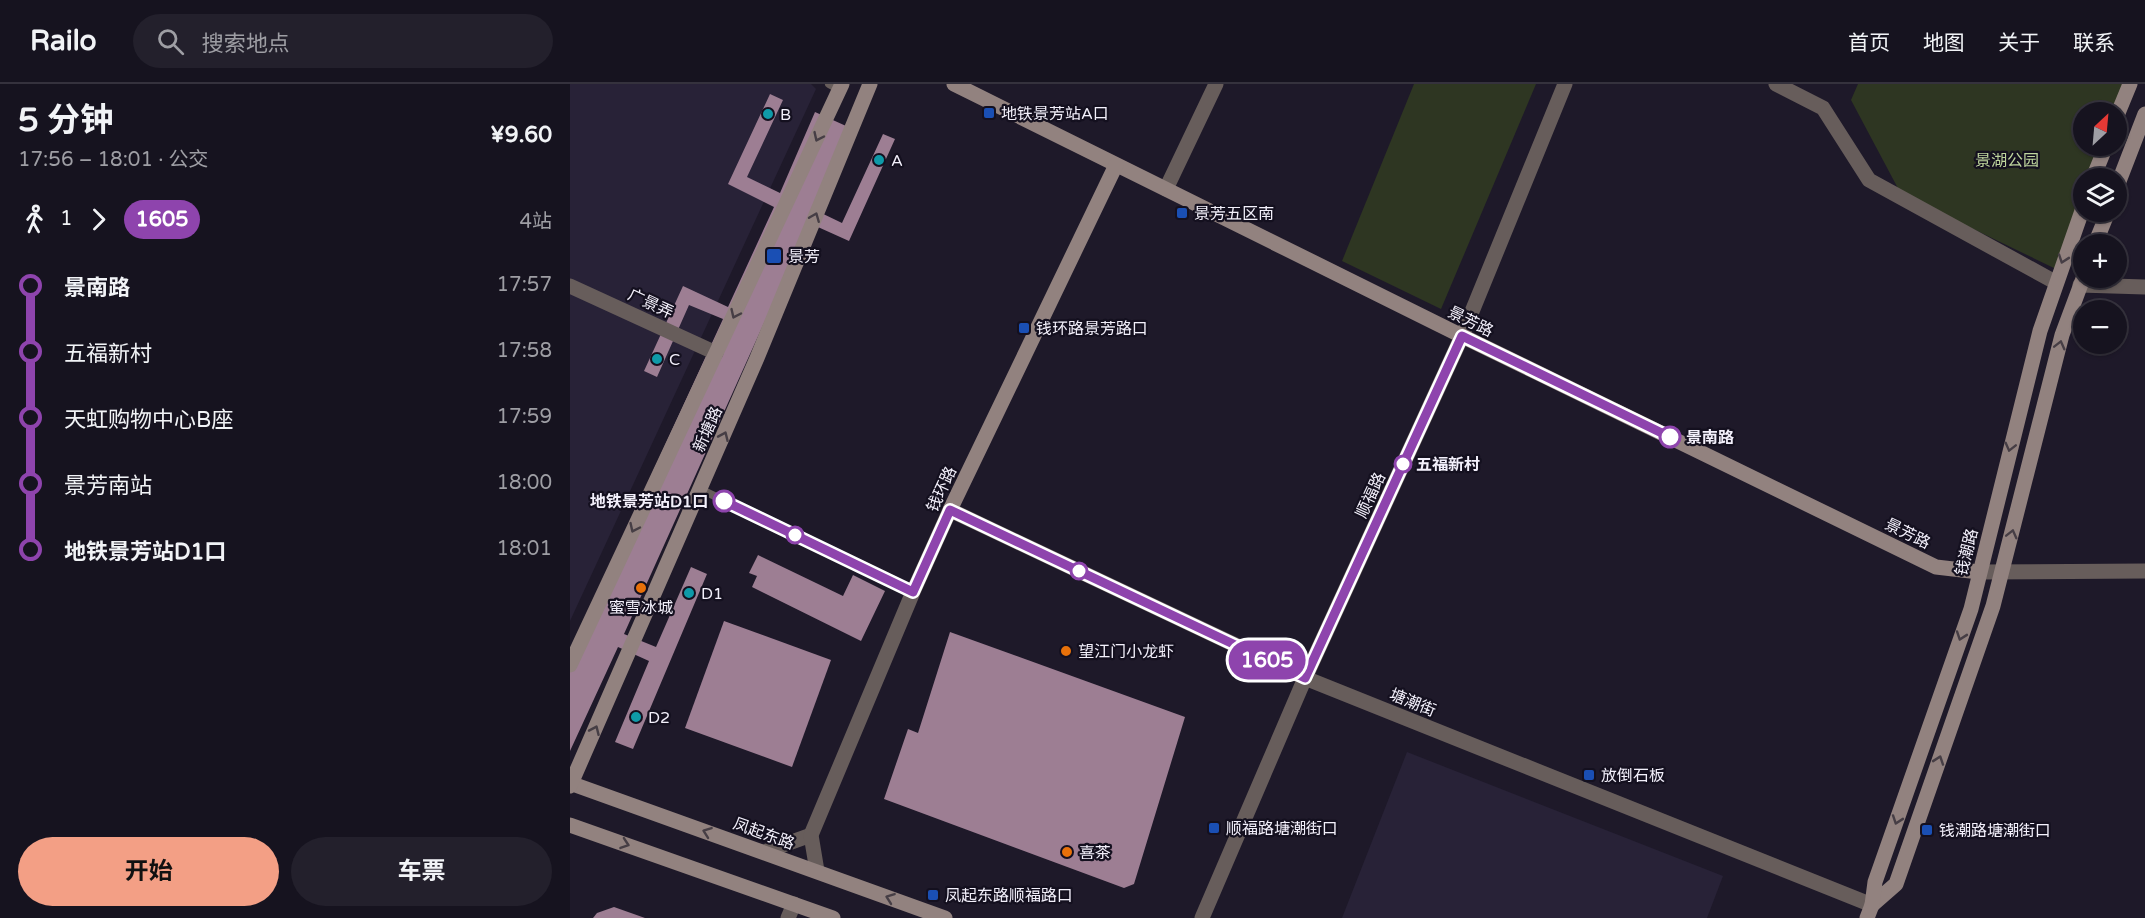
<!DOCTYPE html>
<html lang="zh">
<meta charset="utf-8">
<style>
:root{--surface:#16131f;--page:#23202c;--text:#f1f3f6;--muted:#9e9ea4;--line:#35323d;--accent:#f39f85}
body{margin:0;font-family:"Varela Round","Noto Sans SC",sans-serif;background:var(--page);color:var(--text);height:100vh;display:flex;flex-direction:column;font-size:22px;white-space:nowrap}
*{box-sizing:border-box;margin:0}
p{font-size:20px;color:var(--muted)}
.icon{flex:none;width:33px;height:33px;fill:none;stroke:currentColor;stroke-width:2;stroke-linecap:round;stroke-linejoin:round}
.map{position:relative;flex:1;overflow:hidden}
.details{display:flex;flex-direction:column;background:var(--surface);width:570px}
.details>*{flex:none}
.badge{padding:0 12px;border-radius:20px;font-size:21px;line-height:39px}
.needle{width:39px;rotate:26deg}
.fabs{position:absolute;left:1503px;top:18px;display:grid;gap:12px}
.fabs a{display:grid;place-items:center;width:54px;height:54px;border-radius:50%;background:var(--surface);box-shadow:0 2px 4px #0004,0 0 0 2px var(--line);font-size:30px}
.map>.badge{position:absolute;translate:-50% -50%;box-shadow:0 0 0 3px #fff}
.legs{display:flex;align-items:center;gap:9px;height:66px;padding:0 18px;font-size:20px}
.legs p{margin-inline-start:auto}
.head{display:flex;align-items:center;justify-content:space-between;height:102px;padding:0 18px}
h1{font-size:33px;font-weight:700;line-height:45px}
.cta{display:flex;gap:12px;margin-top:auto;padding:12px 18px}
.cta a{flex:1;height:69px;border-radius:36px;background:var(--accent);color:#111;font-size:24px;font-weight:700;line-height:69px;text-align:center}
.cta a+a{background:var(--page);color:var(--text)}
ul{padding:0 18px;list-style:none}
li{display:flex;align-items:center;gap:21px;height:66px;font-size:22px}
li i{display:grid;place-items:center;width:9px;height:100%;margin:0 8px;background:currentColor}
li i::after{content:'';width:15px;height:15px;margin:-8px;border:4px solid;border-radius:50%;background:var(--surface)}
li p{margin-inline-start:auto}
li:first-child i{background:linear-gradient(#0000 50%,currentColor 0)}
li:last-child i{background:linear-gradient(currentColor 50%,#0000 0)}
header{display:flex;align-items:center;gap:36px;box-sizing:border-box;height:84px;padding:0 30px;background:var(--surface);border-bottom:2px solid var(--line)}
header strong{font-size:28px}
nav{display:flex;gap:33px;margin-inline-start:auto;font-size:21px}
.search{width:420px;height:54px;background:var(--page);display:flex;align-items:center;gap:15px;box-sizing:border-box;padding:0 21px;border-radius:33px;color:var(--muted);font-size:22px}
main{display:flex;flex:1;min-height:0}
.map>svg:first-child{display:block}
.built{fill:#282237}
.green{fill:#2e3622}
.building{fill:#9d7e93}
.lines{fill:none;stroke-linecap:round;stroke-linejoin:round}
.lane{stroke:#675d5b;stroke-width:8}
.street{stroke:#675d5b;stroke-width:15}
.secondary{stroke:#92827f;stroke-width:15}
.oneway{stroke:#463e45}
.line-1-casing{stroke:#fff;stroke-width:14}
.line-1{stroke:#8e44ad;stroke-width:9}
.transit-dot{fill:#1a4fb4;stroke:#14101f;stroke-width:2}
.culture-dot{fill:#0f9aa8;stroke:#14101f;stroke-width:2}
.stop-1-dot{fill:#fff;stroke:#8e44ad;stroke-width:3}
.food-dot{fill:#e8710a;stroke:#14101f;stroke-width:2}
.labels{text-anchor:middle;stroke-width:4.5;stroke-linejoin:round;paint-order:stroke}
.poi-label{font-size:16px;fill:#f3f0fb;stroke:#14101f;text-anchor:start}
.park-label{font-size:16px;fill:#bed59d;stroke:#14101f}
.street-label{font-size:16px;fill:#f3f0fb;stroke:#14101f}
.stop-label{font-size:16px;font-weight:bold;fill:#f3f0fb;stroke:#14101f;text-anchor:start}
</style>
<header>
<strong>Railo</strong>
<div class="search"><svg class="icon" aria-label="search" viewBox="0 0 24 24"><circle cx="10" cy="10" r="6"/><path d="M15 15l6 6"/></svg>搜索地点</div>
<nav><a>首页</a><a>地图</a><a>关于</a><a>联系</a></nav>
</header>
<main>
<section class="details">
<div class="head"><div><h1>5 分钟</h1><p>17:56 – 18:01 · 公交</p></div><b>¥9.60</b></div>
<div class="legs"><svg class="icon" aria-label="walk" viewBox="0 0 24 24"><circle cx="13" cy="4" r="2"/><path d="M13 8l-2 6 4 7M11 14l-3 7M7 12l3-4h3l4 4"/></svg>1<svg class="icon" aria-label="forward" viewBox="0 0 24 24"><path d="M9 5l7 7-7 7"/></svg><b class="badge" style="background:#8e44ad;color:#fff">1605</b><p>4站</p></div>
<ul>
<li><i style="color:#8e44ad"></i><b>景南路</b><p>17:57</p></li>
<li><i style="color:#8e44ad"></i><span>五福新村</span><p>17:58</p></li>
<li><i style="color:#8e44ad"></i><span>天虹购物中心B座</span><p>17:59</p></li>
<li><i style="color:#8e44ad"></i><span>景芳南站</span><p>18:00</p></li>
<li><i style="color:#8e44ad"></i><b>地铁景芳站D1口</b><p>18:01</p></li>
</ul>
<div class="cta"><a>开始</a><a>车票</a></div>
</section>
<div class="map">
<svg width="1575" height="834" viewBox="0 0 1575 834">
<rect width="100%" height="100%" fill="#1e1929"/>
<!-- built -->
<g class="built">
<polygon points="0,0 241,0 246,5 0,537"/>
<polygon points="837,668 1153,792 1137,834 772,834"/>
</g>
<!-- green -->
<g class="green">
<polygon points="844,0 966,0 871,225 772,177"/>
<polygon points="1288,0 1560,0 1546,28 1514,28 1514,62 1536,62 1523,94 1514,94 1513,117 1486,185 1331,110 1281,16"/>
</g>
<!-- building -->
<g class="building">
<polygon points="200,10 213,16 177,93 210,109 245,28 285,46 245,126 272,139 313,50 325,55 279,157 239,139 54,550 86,563 121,483 137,490 63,665 45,658 79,577 48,563 0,667 0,568 153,235 119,221 87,293 74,287 113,202 158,223 204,123 158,100"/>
<polygon points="188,471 273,512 283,491 315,507 291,557 182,503 187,492 179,489"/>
<polygon points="154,537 261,576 222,683 115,644"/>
<polygon points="380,548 615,633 564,800 554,804 314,715 338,645 348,649"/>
<polygon points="44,823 75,834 23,834 27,829"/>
</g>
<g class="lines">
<!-- lane -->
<g class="lane">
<polyline points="259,0 270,6"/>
<polyline points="130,405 343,508"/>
</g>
<!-- street -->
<g class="street">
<polyline points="1206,0 1253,24 1299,96 1485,198"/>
<polyline points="596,105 646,0"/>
<polyline points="1510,201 1575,203"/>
<polyline points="0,202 146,269"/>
<polyline points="1409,488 1575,487"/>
<polyline points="194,768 241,751"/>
<polyline points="247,787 241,751 343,508 380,426 735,594 1302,821"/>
<polyline points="218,834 224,820"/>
<polyline points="632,834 735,594 892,252 995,0"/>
</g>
<!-- secondary -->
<g class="secondary">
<polyline points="384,0 892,252 1366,483 1409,488"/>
<polyline points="1546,34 1560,0"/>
<polyline points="1523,94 1536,62"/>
<polyline points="1546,105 1575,30"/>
<polyline points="1525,160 1538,128"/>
<polyline points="380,426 546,81"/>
<polyline points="0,581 272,0"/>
<polyline points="0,699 375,834"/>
<polyline points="0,702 187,274 300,0"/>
<polyline points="0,741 263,834"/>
<polyline points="1302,821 1326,800 1423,522 1492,251 1514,192"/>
<polyline points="1297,834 1302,821 1305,798 1401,525 1470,247 1514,121"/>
</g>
</g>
<!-- one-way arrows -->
<defs><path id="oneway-chevron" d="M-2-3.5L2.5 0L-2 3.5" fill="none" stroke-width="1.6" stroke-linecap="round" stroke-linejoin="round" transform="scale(1.5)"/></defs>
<g class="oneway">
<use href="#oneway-chevron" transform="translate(248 53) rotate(115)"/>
<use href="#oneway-chevron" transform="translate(245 133) rotate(-68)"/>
<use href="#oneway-chevron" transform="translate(1493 175) rotate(109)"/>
<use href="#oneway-chevron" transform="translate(165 230) rotate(115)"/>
<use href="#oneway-chevron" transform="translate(1490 261) rotate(-76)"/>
<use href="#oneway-chevron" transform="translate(154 352) rotate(-66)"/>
<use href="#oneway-chevron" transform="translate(1440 363) rotate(104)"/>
<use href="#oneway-chevron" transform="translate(64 444) rotate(115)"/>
<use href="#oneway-chevron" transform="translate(1442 450) rotate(-76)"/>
<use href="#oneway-chevron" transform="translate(1391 552) rotate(109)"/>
<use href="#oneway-chevron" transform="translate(25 646) rotate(-66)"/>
<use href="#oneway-chevron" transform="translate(1369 676) rotate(-71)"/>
<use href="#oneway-chevron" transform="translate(1327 736) rotate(109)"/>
<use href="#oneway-chevron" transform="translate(137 748) rotate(-160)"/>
<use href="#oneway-chevron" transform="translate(55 760) rotate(19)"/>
<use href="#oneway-chevron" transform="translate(320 814) rotate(-160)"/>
</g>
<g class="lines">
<!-- line-1 casing -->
<g class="line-1-casing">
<polyline id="line-1" points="154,417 343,508 380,426 735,594 892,252 1100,353"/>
</g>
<!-- line-1 -->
<use href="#line-1" class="line-1"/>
</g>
<!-- markers -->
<g class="transit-dot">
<rect x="413" y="23" width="12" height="12" rx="3"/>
<rect x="606" y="123" width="12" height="12" rx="3"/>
<rect x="196" y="164" width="16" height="16" rx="3"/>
<rect x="448" y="238" width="12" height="12" rx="3"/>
<rect x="1013" y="685" width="12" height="12" rx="3"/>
<rect x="638" y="738" width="12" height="12" rx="3"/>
<rect x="1351" y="740" width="12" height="12" rx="3"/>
<rect x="357" y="805" width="12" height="12" rx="3"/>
</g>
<g class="culture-dot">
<circle cx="198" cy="30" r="6"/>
<circle cx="309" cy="76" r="6"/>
<circle cx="87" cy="275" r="6"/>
<circle cx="119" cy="509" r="6"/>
<circle cx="66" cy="633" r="6"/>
</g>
<g class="stop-1-dot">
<circle cx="1100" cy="353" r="10"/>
<circle cx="833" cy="380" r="8"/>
<circle cx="154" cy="417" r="10"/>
<circle cx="225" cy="451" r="8"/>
<circle cx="509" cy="487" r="8"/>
</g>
<g class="food-dot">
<circle cx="71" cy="504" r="6"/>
<circle cx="496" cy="567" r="6"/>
<circle cx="497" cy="768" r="6"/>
</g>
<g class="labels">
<!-- poi labels -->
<g class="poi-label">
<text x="431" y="35">地铁景芳站A口</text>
<text x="210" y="36">B</text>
<text x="321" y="82">A</text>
<text x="624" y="135">景芳五区南</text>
<text x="218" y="178">景芳</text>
<text x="466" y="250">钱环路景芳路口</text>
<text x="99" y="281">C</text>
<text x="131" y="515">D1</text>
<text x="71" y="529" text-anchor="middle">蜜雪冰城</text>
<text x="508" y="573">望江门小龙虾</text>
<text x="78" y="639">D2</text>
<text x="1031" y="697">放倒石板</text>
<text x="656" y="750">顺福路塘潮街口</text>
<text x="1369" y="752">钱潮路塘潮街口</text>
<text x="509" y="774">喜茶</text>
<text x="375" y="817">凤起东路顺福路口</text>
</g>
<!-- park labels -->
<g class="park-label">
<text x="1437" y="82">景湖公园</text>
</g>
<!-- street labels -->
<g class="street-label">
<text transform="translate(81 219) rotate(25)" y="6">广景弄</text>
<text transform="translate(901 237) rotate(26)" y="6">景芳路</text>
<text transform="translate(137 345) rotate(-66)" y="6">新塘路</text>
<text transform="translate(371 405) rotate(-65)" y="6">钱环路</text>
<text transform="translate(800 411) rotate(-65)" y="6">顺福路</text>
<text transform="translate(1338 449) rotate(26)" y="6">景芳路</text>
<text transform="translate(1396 468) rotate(-76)" y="6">钱潮路</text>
<text transform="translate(843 618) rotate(22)" y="6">塘潮街</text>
<text transform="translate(194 749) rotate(20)" y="6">凤起东路</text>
</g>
<!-- stop labels -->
<g class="stop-label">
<text x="1116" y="359">景南路</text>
<text x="846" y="386">五福新村</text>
<text x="138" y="423" text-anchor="end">地铁景芳站D1口</text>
</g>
</g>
</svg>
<div class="fabs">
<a><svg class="needle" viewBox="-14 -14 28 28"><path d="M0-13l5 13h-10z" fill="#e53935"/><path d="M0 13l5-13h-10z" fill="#9e9ea4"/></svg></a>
<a><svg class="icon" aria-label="layers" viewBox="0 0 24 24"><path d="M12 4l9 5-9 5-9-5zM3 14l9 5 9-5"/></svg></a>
<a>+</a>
<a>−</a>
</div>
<b class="badge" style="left:697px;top:576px;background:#8e44ad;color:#fff">1605</b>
</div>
</main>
